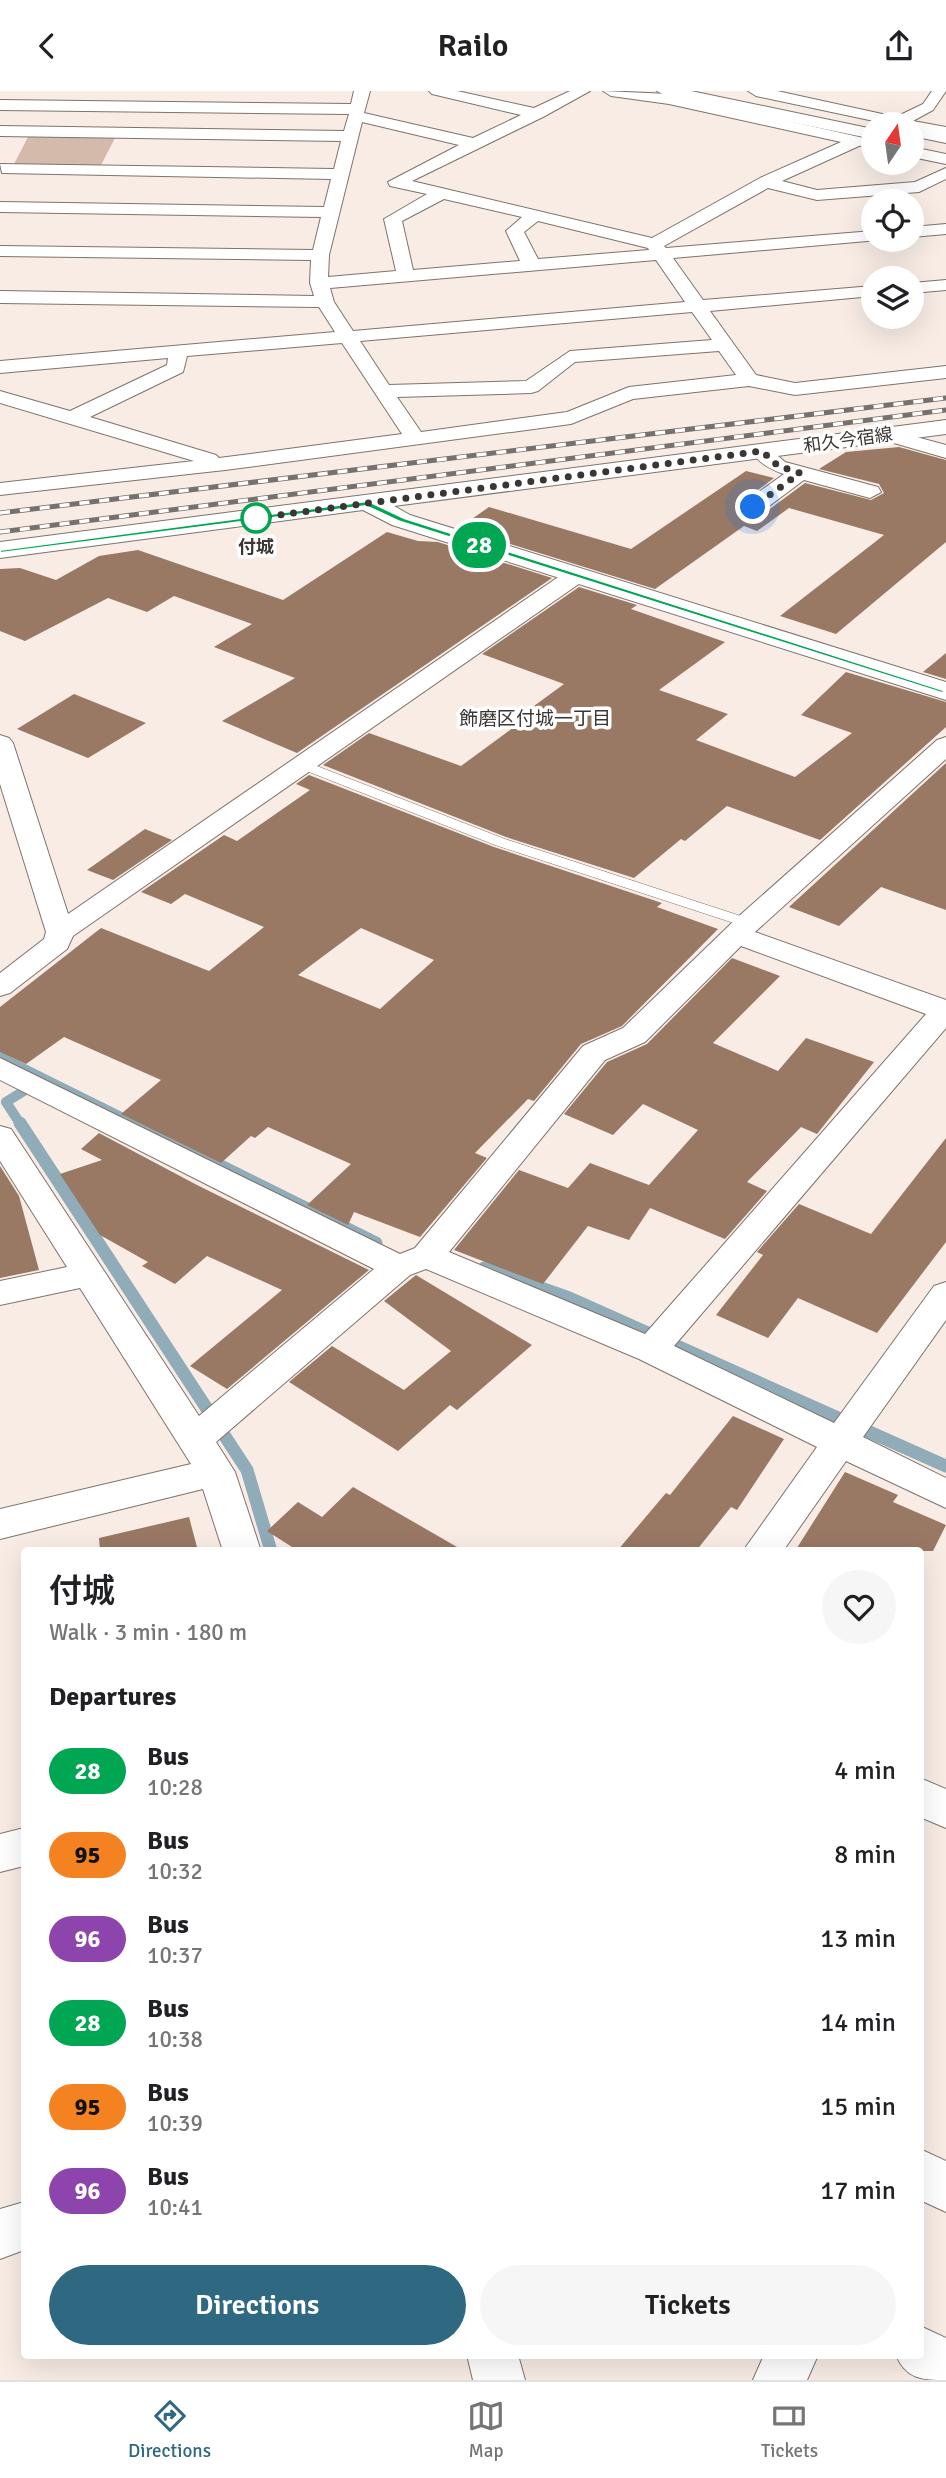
<!DOCTYPE html>
<meta charset="utf-8">
<style>
:root{--surface:#fff;--page:#f6f6f6;--text:#202124;--muted:#757577;--line:#e0e0e0;--accent:#2f6881}
body{margin:0;font-family:Signika,"Noto Sans JP",sans-serif;background:var(--page);color:var(--text);height:100vh;display:flex;flex-direction:column;font-size:26px;white-space:nowrap}
*{box-sizing:border-box;margin:0}
p{font-size:23px;color:var(--muted)}
.icon{flex:none;width:38px;height:38px;fill:none;stroke:currentColor;stroke-width:2;stroke-linecap:round;stroke-linejoin:round}
.map{position:relative;flex:1;overflow:hidden}
.side{position:absolute;left:21px;top:1456px;width:903px;height:812px;display:flex;flex-direction:column;background:var(--surface);border-radius:7px;box-shadow:0 7px 28px #0002}
.side>*{flex:none}
.badge{padding:0 14px;border-radius:23px;font-size:24px;line-height:46px}
.needle{width:46px;rotate:13deg}
.tools{position:absolute;left:861px;top:21px;display:grid;gap:14px}
.tools a{display:grid;place-items:center;width:63px;height:63px;border-radius:50%;background:var(--surface);box-shadow:0 7px 28px #0002;font-size:35px}
.you{position:absolute;width:35px;height:35px;margin:-18px;border:5px solid #fff;border-radius:50%;background:#1a73e8;box-shadow:0 0 0 10px #1a73e833}
.map>.badge{position:absolute;translate:-50% -50%;box-shadow:0 0 0 4px #fff}
h2{padding:0 28px;font-size:26px;line-height:63px}
.round{display:grid;place-items:center;flex:none;width:74px;height:74px;border-radius:37px;background:var(--page)}
.summary{display:flex;align-items:center;justify-content:space-between;height:119px;padding:0 28px}
h1{font-size:33px;font-weight:600;line-height:52px}
.cta{display:flex;gap:14px;margin-top:auto;padding:14px 28px}
.cta a{flex:1;height:80px;border-radius:42px;background:var(--accent);color:#fff;font-size:28px;font-weight:600;line-height:80px;text-align:center}
.cta a+a{background:var(--page);color:var(--text)}
ul{padding:0;list-style:none}
li{display:flex;align-items:center;gap:21px;height:84px;padding:0 28px}
li div{flex:1}
li b{display:block;font-size:26px}
li em{font-style:normal}
li .badge{min-width:77px;font-weight:700;text-align:center}
header{display:flex;justify-content:space-between;align-items:center;height:91px;padding:0 28px;background:var(--surface);font-size:32px;font-weight:600}
.dock{display:flex;justify-content:space-around;align-items:center;height:98px;border-top:2px solid var(--line);background:var(--surface);font-size:19px;color:var(--muted)}
.dock a{display:grid;justify-items:center;gap:4px}
.dock .active{color:var(--accent)}
.map>svg:first-child{display:block}
.green{fill:#d3baab}
.lines{fill:none;stroke-linecap:round;stroke-linejoin:round}
.stream-far1{stroke:#90acb9;stroke-width:10}
.stream{stroke:#90acb9;stroke-width:13}
.building{fill:#997864;fill-rule:evenodd}
.service-casing{stroke:#7e736d;stroke-width:1}
.minor-casing{stroke:#7e736d;stroke-width:2}
.secondary-casing{stroke:#7e736d;stroke-width:2}
.motorway-casing{stroke:#7e736d;stroke-width:2}
.service{fill:#fff;fill-rule:evenodd}
.minor{fill:#fff;fill-rule:evenodd}
.secondary{fill:#fff;fill-rule:evenodd}
.motorway{fill:#fff;fill-rule:evenodd}
.rail-casing{stroke:#78706c;stroke-width:5}
.rail{stroke:#fff;stroke-width:3.5;stroke-dasharray:10;stroke-linecap:butt}
.line{fill:#00a651;stroke:#fff;stroke-width:2}
.walk{stroke:#3b3633;stroke-width:7;stroke-dasharray:0 12.6}
.stop-dot{fill:#fff;stroke:#00a651;stroke-width:3.5}
.labels{text-anchor:middle;stroke-width:7;stroke-linejoin:round;paint-order:stroke}
.far-street-label{font-size:18px;fill:#3b3633;stroke:#fff}
.far-stop-label{font-size:18px;font-weight:bold;fill:#3b3633;stroke:#fff}
.far-neighbourhood-label{font-size:19px;fill:#3b3633;stroke:#fff}
</style>
<header><svg class="icon" aria-label="back" viewBox="0 0 24 24"><path d="M15 5l-7 7 7 7"/></svg>Railo<svg class="icon" aria-label="share" viewBox="0 0 24 24"><path d="M12 15V3M7 8l5-5 5 5M5 13v7h14v-7"/></svg></header>
<div class="map">
<svg width="946" height="2289" viewBox="0 0 946 2289">
<rect width="100%" height="100%" fill="#f8ece5"/>
<!-- green -->
<polygon class="green" points="35,44 116,45 100,76 14,73 28,46"/>
<g class="lines">
<!-- stream-far1 -->
<g class="stream-far1">
<polyline points="0,966 137,1034"/>
<polyline points="21,1034 6,1011 35,993"/>
</g>
<!-- stream -->
<g class="stream">
<polyline points="20,1032 247,1379 271,1460"/>
<polyline points="134,1032 376,1152"/>
<polyline points="484,1177 569,1207 946,1375"/>
</g>
</g>
<!-- building -->
<g class="building">
<polygon points="899,356 946,369 946,451 836,543 780,525 884,444 789,417 757,440 744,435 655,498 459,437 489,416 631,458 746,380 774,387 743,410 740,417 745,424 763,423 805,392 871,409 884,402 879,393 819,378 846,361"/>
<polygon points="387,441 418,450 438,451 552,487 297,662 222,630 295,587 214,556 252,533 174,505 147,521 108,507 25,550 0,540 0,478 20,477 56,489 99,465 138,459 283,509"/>
<polygon points="579,496 637,514 631,518 725,551 659,599 728,623 696,649 795,686 852,642 801,624 846,581 946,611 946,636 820,749 727,715 685,750 681,748 634,787 506,746 323,674 369,642 461,675 540,617 534,615 564,593 482,563"/>
<polygon points="946,562 946,588 923,581"/>
<polygon points="74,603 146,632 88,667 17,638"/>
<polygon points="946,672 946,819 881,796 839,835 789,816"/>
<path d="M309,684L494,756L662,812L657,816L718,838L622,935L581,953L534,1010L528,1008L475,1062L487,1067L420,1146L354,1121L348,1134L307,1114L351,1073L268,1036L255,1047L251,1045L221,1072L121,1023L161,989L64,946L26,973L0,961V916L101,837L209,880L264,836L185,803L171,813L141,801L224,744L237,750L310,699L296,693ZM361,837L434,869L380,918L298,884Z"/>
<polygon points="145,738 172,749 113,789 87,779"/>
<polygon points="732,867 780,885 713,952 778,980 806,947 874,971 817,1043 801,1036 747,1091 767,1100 725,1148 650,1117 629,1149 588,1135 543,1193 454,1159 519,1079 568,1097 590,1072 649,1094 698,1039 643,1013 613,1044 564,1023 607,971 647,953"/>
<polygon points="99,1042 197,1094 369,1179 227,1298 190,1275 282,1199 207,1165 175,1193 142,1175 148,1171 100,1144 60,1083 102,1069 81,1058"/>
<polygon points="946,1047 946,1151 877,1242 798,1207 768,1247 716,1224 763,1164 757,1161 799,1113 871,1143"/>
<polygon points="0,1075 19,1105 39,1179 0,1187"/>
<polygon points="416,1184 532,1254 457,1319 450,1314 398,1360 289,1291 332,1255 404,1299 451,1260 384,1210"/>
<polygon points="733,1325 784,1348 737,1419 731,1416 696,1460 617,1460 666,1402 670,1404"/>
<polygon points="845,1381 898,1404 893,1411 946,1434 933,1460 795,1460"/>
<polygon points="353,1396 464,1460 288,1460 292,1456 267,1440 298,1411 322,1426"/>
<polygon points="189,1426 198,1460 100,1460 99,1447"/>
</g>
<g class="lines">
<!-- service casing -->
<g class="service-casing">
<polygon id="service" points="304,670 505,748 753,829 755,832 753,835 743,835 495,754 299,677 299,671"/>
</g>
<!-- minor casing -->
<g class="minor-casing">
<g id="minor">
<path d="M354,0H370L364,22L473,47L521,24L432,3L429,0H457L534,17L570,0H590L543,26L412,90L652,147L760,87L841,51L669,13L611,5L603,0L669,3L868,48V54L859,55L782,90L817,99L915,91L946,77V88L919,101L817,109L768,97L664,155L666,157L873,140V149H879L673,167L703,209L873,195V205L710,220L756,284L795,292L946,275V287L795,304L749,295L633,308L571,333L225,379L0,404V392L194,370L0,312V300L70,320L167,274L168,267L0,282V270L335,241L319,216L0,212V200L314,205L310,192L311,169L0,165V155L313,159L321,126L0,121V111L324,116L331,88L2,82L0,73L334,78L341,50L0,45V35L344,40L349,23L0,19V9L351,13ZM362,31L459,54L388,91L390,95L427,103L384,128L396,180L328,186L329,164ZM444,108L522,126L506,140L520,170L413,179L402,130ZM538,130L648,157L649,159L538,168L524,141ZM656,169L685,211L353,240L334,211L330,197ZM692,221L712,249L570,260L526,290L389,294L360,250ZM342,252L402,343L219,367L216,364L90,326L183,281L187,265ZM719,260L736,284L629,296L567,321L421,341L397,306L531,302L538,300L575,271Z"/>
<polygon points="748,0 777,0 896,26 923,13 932,0 946,0 933,19 913,30 946,36 946,46 912,39 912,33 888,33 756,5"/>
<polygon points="912,56 946,63 946,73 912,66"/>
<polygon points="946,133 946,143 912,146 912,136"/>
<polygon points="946,189 946,199 912,202 912,192"/>
<polygon points="887,338 946,354 946,367 880,348 877,344 880,340"/>
<path d="M762,355L769,357L785,371L878,396L881,401L870,407L804,389L761,421H745L742,416L745,411L784,383C771,379 760,373 752,361L755,357Z"/>
<polygon points="575,478 586,485 583,490 73,845 67,858 10,902 0,905 0,882 44,848 46,841 0,693 0,644 9,647 13,652 68,823 567,480"/>
<path d="M946,646V668L755,841L946,909V937L674,1255L834,1332L934,1195L946,1191V1229L863,1346L946,1387V1417L846,1370L783,1460H743L817,1356L639,1268L426,1178L410,1184L216,1351L235,1381L261,1460H223L203,1398L0,1448V1418L191,1373L80,1197L0,1214V1190L67,1176L0,1070V1035L11,1038L199,1325L374,1178L0,989V967L400,1163L415,1157L583,955L623,937L738,826L937,649ZM741,855L926,923L645,1243L449,1161L605,969L645,951Z"/>
<polygon points="920,1687 946,1698 946,1737 920,1726"/>
<polygon points="24,1737 24,1775 0,1781 0,1743"/>
<polygon points="920,2058 946,2070 946,2121 920,2109"/>
<polygon points="24,2111 24,2159 0,2168 0,2118"/>
<path d="M920,2235L946,2247V2289C922,2289 906,2288 896,2264H920Z"/>
<polygon points="467,2264 518,2264 525,2289 473,2289"/>
<polygon points="764,2264 818,2264 807,2289 753,2289"/>
</g>
</g>
<!-- secondary casing -->
<g class="secondary-casing">
<polygon id="secondary" points="946,329 946,343 394,415 410,424 946,591 946,609 392,434 363,419 0,467 0,451"/>
</g>
<!-- motorway casing -->
<g class="motorway-casing">
<g id="motorway">
<polygon points="657,0 691,0 873,38 873,48 666,5"/>
<polygon points="912,35 946,42 946,52 912,45"/>
</g>
</g>
<!-- service -->
<use href="#service" class="service"/>
<!-- minor -->
<use href="#minor" class="minor"/>
<!-- secondary -->
<use href="#secondary" class="secondary"/>
<!-- motorway -->
<use href="#motorway" class="motorway"/>
<!-- rail casing -->
<g class="rail-casing">
<g id="rail">
<polyline points="0,422 946,307"/>
<polyline points="0,441 946,319"/>
</g>
</g>
<!-- rail -->
<use href="#rail" class="rail"/>
</g>
<!-- line -->
<polygon class="line" points="368,410 404,427 946,600 942,602 398,430 366,415 0,462 0,459"/>
<g class="lines">
<!-- walk -->
<polyline class="walk" points="256,427 762,360 778,375 800,382 753,416"/>
</g>
<!-- markers -->
<circle class="stop-dot" cx="256" cy="427" r="14"/>
<g class="labels">
<!-- far-street labels -->
<g class="far-street-label">
<text transform="translate(848 349) rotate(-8)" y="6">和久今宿線</text>
</g>
<!-- far-stop labels -->
<g class="far-stop-label">
<text x="256" y="462">付城</text>
</g>
<!-- far-neighbourhood labels -->
<g class="far-neighbourhood-label">
<text x="535" y="634">飾磨区付城一丁目</text>
</g>
</g>
</svg>
<div class="tools">
<a><svg class="needle" viewBox="-14 -14 28 28"><path d="M0-13l5 13h-10z" fill="#e53935"/><path d="M0 13l5-13h-10z" fill="#757577"/></svg></a>
<a><svg class="icon" aria-label="locate" viewBox="0 0 24 24"><circle cx="12" cy="12" r="6"/><path d="M12 2v4M12 18v4M2 12h4M18 12h4"/></svg></a>
<a><svg class="icon" aria-label="layers" viewBox="0 0 24 24"><path d="M12 4l9 5-9 5-9-5zM3 14l9 5 9-5"/></svg></a>
</div>
<div class="you" style="left:753px;top:416px"></div>
<b class="badge" style="left:479px;top:454px;background:#00a651;color:#fff">28</b>
<section class="side">
<div class="summary"><div><h1>付城</h1><p>Walk · 3 min · 180 m</p></div><a class="round"><svg class="icon" aria-label="heart" viewBox="0 0 24 24"><path d="M12 20l-8-8c-3-5 5-10 8-4 3-6 11-1 8 4z"/></svg></a></div>
<h2>Departures</h2>
<ul>
<li><span class="badge" style="background:#00a651;color:#fff">28</span><div><b>Bus</b><p>10:28</p></div><em>4 min</em></li>
<li><span class="badge" style="background:#f58220;color:#111">95</span><div><b>Bus</b><p>10:32</p></div><em>8 min</em></li>
<li><span class="badge" style="background:#8e44ad;color:#fff">96</span><div><b>Bus</b><p>10:37</p></div><em>13 min</em></li>
<li><span class="badge" style="background:#00a651;color:#fff">28</span><div><b>Bus</b><p>10:38</p></div><em>14 min</em></li>
<li><span class="badge" style="background:#f58220;color:#111">95</span><div><b>Bus</b><p>10:39</p></div><em>15 min</em></li>
<li><span class="badge" style="background:#8e44ad;color:#fff">96</span><div><b>Bus</b><p>10:41</p></div><em>17 min</em></li>
</ul>
<div class="cta"><a>Directions</a><a>Tickets</a></div>
</section>
</div>
<nav class="dock">
<a class="active"><svg class="icon" aria-label="directions" viewBox="0 0 24 24"><path d="M12 3l9 9-9 9-9-9zM9 14v-3h6M13 9l2 2-2 2"/></svg>Directions</a>
<a><svg class="icon" aria-label="map" viewBox="0 0 24 24"><path d="M3 6l6-2 6 2 6-2v14l-6 2-6-2-6 2zM9 4v14M15 6v14"/></svg>Map</a>
<a><svg class="icon" aria-label="tickets" viewBox="0 0 24 24"><path d="M3 7h18v10H3zM15 7v10"/></svg>Tickets</a>
</nav>
